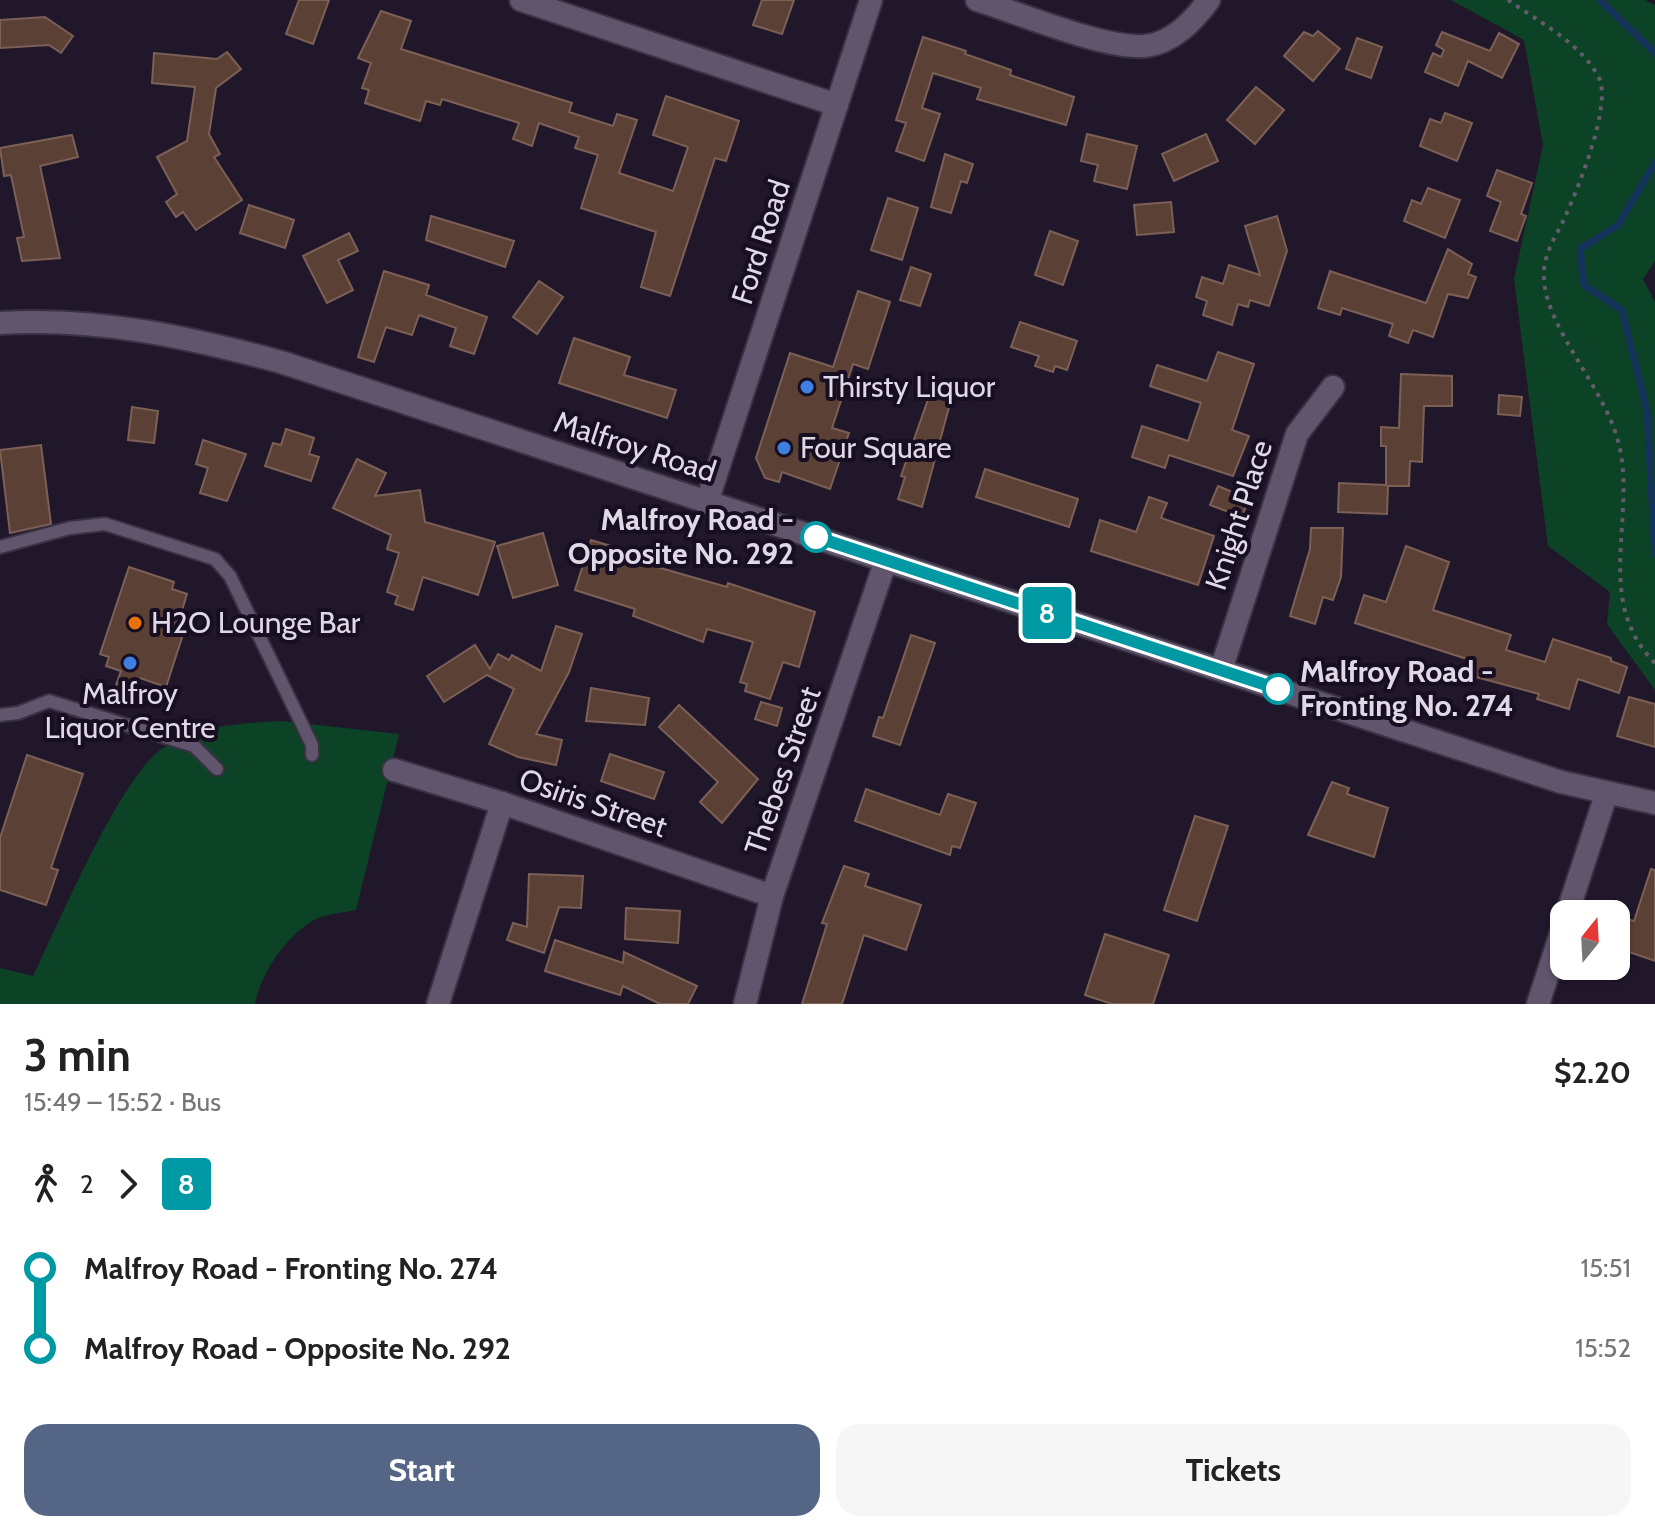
<!DOCTYPE html>
<meta charset="utf-8">
<style>
:root{--surface:#fff;--page:#f6f6f6;--text:#222;--muted:#767676;--accent:#556585}
body{margin:0;font-family:Cabin,sans-serif;background:var(--page);color:var(--text);height:100vh;display:flex;flex-direction:column;font-size:30px;white-space:nowrap}
*{box-sizing:border-box;margin:0}
p{font-size:26px;color:var(--muted)}
.icon{flex:none;width:44px;height:44px;fill:none;stroke:currentColor;stroke-width:2;stroke-linecap:round;stroke-linejoin:round}
.map{position:relative;height:1004px;overflow:hidden}
.panel{display:flex;flex-direction:column;background:var(--surface);flex:1}
.panel>*{flex:none}
.badge{padding:0 16px;border-radius:6px;font-size:28px;line-height:52px}
.needle{width:52px;rotate:18deg}
.fabs{position:absolute;left:1550px;top:900px;display:grid;gap:16px}
.fabs a{display:grid;place-items:center;width:80px;height:80px;border-radius:16px;background:var(--surface);box-shadow:0 2px 6px #0004;font-size:40px}
.map>.badge{position:absolute;translate:-50% -50%;box-shadow:0 0 0 4px #fff}
.legs{display:flex;align-items:center;gap:12px;height:88px;padding:0 24px;font-size:26px}
.legs p{margin-inline-start:auto}
.headline{display:flex;align-items:center;justify-content:space-between;height:136px;padding:0 24px}
h1{font-size:44px;font-weight:800;line-height:60px}
.cta{display:flex;gap:16px;margin-top:auto;padding:16px 24px}
.cta a{flex:1;height:92px;border-radius:24px;background:var(--accent);color:#fff;font-size:32px;font-weight:800;line-height:92px;text-align:center}
.cta a+a{background:var(--page);color:var(--text)}
ul{padding:0 24px;list-style:none}
li{display:flex;align-items:center;gap:28px;height:80px;font-size:30px}
li i{display:grid;place-items:center;width:12px;height:100%;margin:0 10px;background:currentColor}
li i::after{content:'';width:20px;height:20px;margin:-10px;border:6px solid;border-radius:50%;background:var(--surface)}
li p{margin-inline-start:auto}
li:first-child i{background:linear-gradient(#0000 50%,currentColor 0)}
li:last-child i{background:linear-gradient(currentColor 50%,#0000 0)}
.map>svg:first-child{display:block}
.green{fill:#0c4226}
.lines{fill:none;stroke-linecap:round;stroke-linejoin:round}
.stream{stroke:#15325b;stroke-width:7}
.building{fill:#5b4036;stroke:#7c6055;stroke-width:2}
.service-casing{stroke:#393242;stroke-width:16}
.minor-casing{stroke:#393242;stroke-width:26}
.tertiary-casing{stroke:#393242;stroke-width:26}
.secondary-casing{stroke:#393242;stroke-width:26}
.path{stroke:#645b6d;stroke-width:4;stroke-dasharray:4 6;stroke-linecap:butt}
.service{stroke:#61556e;stroke-width:12}
.minor{stroke:#61556e;stroke-width:22}
.tertiary{stroke:#61556e;stroke-width:22}
.secondary{stroke:#61556e;stroke-width:22}
.line-1-casing{stroke:#fff;stroke-width:18}
.line-1{stroke:#0099a4;stroke-width:12}
.shop-dot{fill:#3f7fe0;stroke:#170e21;stroke-width:3}
.stop-1-dot{fill:#fff;stroke:#0099a4;stroke-width:4}
.food-dot{fill:#e8710a;stroke:#170e21;stroke-width:3}
.labels{text-anchor:middle;stroke-width:8;stroke-linejoin:round;paint-order:stroke}
.street-label{font-size:30px;fill:#dfd9e7;stroke:#170e21}
.poi-label{font-size:30px;fill:#dfd9e7;stroke:#170e21;text-anchor:start}
.stop-label{font-size:30px;font-weight:bold;fill:#dfd9e7;stroke:#170e21;text-anchor:end}
</style>
<div class="map">
<svg width="1655" height="1004" viewBox="0 0 1655 1004">
<rect width="100%" height="100%" fill="#21172b"/>
<!-- green -->
<g class="green">
<polygon points="1451,0 1645,0 1655,5 1655,261 1643,279 1655,302 1655,690 1607,624 1610,592 1548,546 1514,279 1543,145 1524,40"/>
<path d="M282,721L399,734L356,910C342,913 324,914 312,921C285,938 261,973 255,1004H0V968L33,976C58,925 121,775 163,748C199,725 242,723 282,721Z"/>
</g>
<g class="lines">
<!-- stream -->
<g class="stream">
<polyline points="1600,0 1655,53"/>
<polyline points="1655,163 1618,225 1580,249 1584,285 1622,310 1647,411 1655,554"/>
</g>
</g>
<!-- building -->
<g class="building">
<polygon points="299,0 329,0 313,44 286,34"/>
<polygon points="762,0 794,0 782,34 753,25"/>
<polygon points="381,11 411,21 401,49 572,103 569,112 613,126 617,114 637,120 619,173 673,191 688,147 653,135 666,96 739,121 726,161 715,158 670,296 641,287 656,232 581,208 598,155 575,148 579,137 539,123 532,146 513,139 519,123 442,99 440,105 426,101 420,121 365,103 369,90 362,88 371,63 358,58"/>
<polygon points="45,17 73,36 61,53 49,45 0,48 0,20"/>
<polygon points="1318,31 1340,49 1313,81 1284,56 1304,32 1313,36"/>
<polygon points="1442,32 1490,51 1499,33 1519,44 1502,78 1468,61 1458,86 1425,72 1433,53 1441,57 1444,50 1436,45"/>
<polygon points="923,37 966,51 965,54 1011,70 1010,75 1074,97 1066,125 977,99 981,88 933,73 922,108 940,114 924,161 896,151 906,123 896,120"/>
<polygon points="1357,38 1382,47 1371,78 1346,69"/>
<polygon points="227,52 241,69 216,88 209,134 220,154 214,157 242,200 196,230 183,212 176,217 166,202 177,194 157,157 187,141 195,87 152,83 154,53 217,59"/>
<polygon points="1256,87 1284,110 1255,144 1227,120"/>
<polygon points="1445,113 1472,123 1457,161 1420,146 1430,119 1441,123"/>
<polygon points="1087,134 1137,146 1127,189 1094,181 1098,165 1081,161"/>
<polygon points="1206,134 1218,161 1174,181 1162,154"/>
<polygon points="72,135 78,157 40,166 60,258 22,261 17,238 24,237 11,175 4,176 0,148"/>
<polygon points="945,154 973,164 967,183 961,181 951,213 931,207"/>
<polygon points="1497,170 1532,183 1521,214 1526,216 1517,241 1490,231 1501,202 1487,196"/>
<polygon points="1428,188 1460,200 1445,238 1404,221 1412,200 1421,204"/>
<polygon points="888,198 918,208 902,260 871,250"/>
<polygon points="1171,202 1174,232 1137,235 1134,205"/>
<polygon points="249,205 294,220 285,248 240,233"/>
<polygon points="431,216 514,241 505,267 426,240"/>
<polygon points="1277,216 1287,251 1269,306 1250,300 1248,307 1238,304 1232,325 1203,315 1207,301 1196,297 1202,277 1223,284 1229,265 1260,275 1245,226"/>
<polygon points="1050,231 1078,241 1063,285 1035,275"/>
<polygon points="349,233 358,251 338,260 353,290 327,303 303,256"/>
<polygon points="1448,249 1472,264 1468,274 1476,277 1468,298 1448,294 1433,337 1413,330 1408,343 1389,336 1393,324 1342,308 1340,315 1318,308 1330,271 1426,303"/>
<polygon points="911,267 931,274 920,306 900,300"/>
<polygon points="384,271 429,285 426,295 487,317 474,354 450,346 456,328 419,315 412,335 386,327 374,362 358,357"/>
<polygon points="539,281 563,297 537,334 513,317"/>
<polygon points="858,291 890,302 868,369 853,364 832,428 849,433 830,489 782,472 779,482 765,478 756,458 790,353 833,367"/>
<polygon points="1020,322 1077,341 1067,370 1055,366 1053,372 1035,366 1039,356 1011,347"/>
<polygon points="574,338 630,357 624,375 676,390 667,418 559,383"/>
<polygon points="1218,352 1254,364 1232,430 1249,436 1233,476 1169,455 1165,468 1132,457 1142,426 1188,441 1201,403 1150,386 1157,365 1207,381"/>
<polygon points="1401,374 1452,376 1452,406 1424,406 1422,462 1410,461 1409,486 1388,486 1387,514 1338,512 1339,483 1386,485 1386,446 1381,446 1381,427 1399,428"/>
<polygon points="930,394 951,400 922,507 898,499 905,477 901,476"/>
<polygon points="1499,395 1522,397 1520,416 1498,414"/>
<polygon points="132,407 158,411 154,443 128,440"/>
<polygon points="286,429 314,438 309,454 319,457 311,481 265,466 273,443 281,445"/>
<polygon points="203,440 246,454 227,501 200,493 208,468 196,464"/>
<polygon points="41,445 51,524 10,533 0,450"/>
<polygon points="357,459 386,473 375,496 420,490 425,522 495,542 478,595 423,577 413,610 395,604 398,596 387,592 399,553 387,549 391,535 333,508"/>
<polygon points="985,469 1078,499 1069,527 976,497"/>
<polygon points="1218,486 1249,499 1242,517 1210,505"/>
<polygon points="1149,497 1167,503 1161,518 1214,536 1198,585 1091,551 1100,520 1136,532"/>
<polygon points="1311,528 1343,528 1341,577 1333,600 1323,597 1315,624 1290,616 1310,549"/>
<polygon points="543,533 558,585 513,598 497,546"/>
<polygon points="591,540 624,550 622,557 727,587 728,583 815,612 799,667 783,662 770,699 745,691 747,684 740,682 753,642 707,629 703,642 633,616 635,609 575,590"/>
<polygon points="1406,546 1449,562 1433,610 1511,635 1506,650 1545,662 1553,639 1611,658 1611,661 1627,667 1619,693 1578,679 1569,709 1537,699 1539,694 1465,674 1470,660 1355,623 1364,595 1386,602"/>
<polygon points="129,567 174,582 172,589 187,594 180,617 188,619 166,687 140,678 135,694 115,688 121,671 106,666 109,657 100,654"/>
<polygon points="556,626 582,634 569,672 536,734 562,740 556,765 518,757 489,744 514,689 487,675 444,702 427,676 475,645 490,669 498,654 509,660 512,655 541,671"/>
<polygon points="911,635 935,643 900,745 873,736 879,717 883,718"/>
<polygon points="591,688 649,698 645,725 586,721"/>
<polygon points="1629,697 1655,704 1655,747 1617,736"/>
<polygon points="761,702 782,708 777,726 755,719"/>
<polygon points="679,705 758,779 722,823 700,802 718,782 659,727"/>
<polygon points="610,754 664,772 654,799 601,781"/>
<polygon points="27,755 83,774 51,868 58,870 46,905 0,890 0,838"/>
<polygon points="1332,782 1349,788 1347,794 1388,808 1374,857 1308,835"/>
<polygon points="866,789 940,815 948,794 976,803 960,848 952,846 950,855 855,821"/>
<polygon points="1195,816 1228,826 1197,921 1164,910"/>
<polygon points="844,866 869,874 865,886 921,905 906,950 864,935 842,1004 802,1004 827,924 822,923"/>
<polygon points="1651,869 1655,870 1655,961 1626,951 1629,942 1617,938 1624,918 1634,921"/>
<polygon points="529,874 583,876 581,908 559,907 544,953 507,940 513,923 527,927"/>
<polygon points="626,908 680,911 678,943 625,939"/>
<polygon points="1105,934 1169,955 1153,1004 1112,1004 1085,995"/>
<polygon points="555,940 623,963 624,952 697,986 688,1004 660,1004 623,986 620,995 545,971"/>
</g>
<g class="lines">
<!-- service casing -->
<g class="service-casing">
<g id="service">
<polyline points="0,547 70,528 105,524 215,559 230,576 312,745 312,755"/>
<polyline points="0,715 18,713 49,701 194,746 217,769"/>
</g>
</g>
<!-- minor casing -->
<g class="minor-casing">
<g id="minor">
<polyline points="521,0 837,105"/>
<path d="M977,0C1019,13 1103,49 1145,46C1173,43 1193,21 1209,0"/>
<polyline points="1221,670 1297,434 1333,387"/>
<polyline points="394,770 502,803 772,896"/>
<polyline points="1567,914 1606,795"/>
<polyline points="438,1004 502,803"/>
<polyline points="745,1004 772,896 886,560"/>
<polyline points="1538,1004 1564,924"/>
</g>
</g>
<!-- tertiary casing -->
<g class="tertiary-casing">
<polyline id="tertiary" points="707,502 871,0"/>
</g>
<!-- secondary casing -->
<g class="secondary-casing">
<path id="secondary" d="M0,323C97,317 188,337 281,362L1561,782L1655,803"/>
</g>
<!-- path -->
<path class="path" d="M1508,0C1538,21 1582,44 1599,78C1612,106 1578,188 1565,217C1556,237 1542,255 1544,279C1547,332 1608,390 1620,449C1635,522 1594,602 1655,663"/>
<!-- service -->
<use href="#service" class="service"/>
<!-- minor -->
<use href="#minor" class="minor"/>
<!-- tertiary -->
<use href="#tertiary" class="tertiary"/>
<!-- secondary -->
<use href="#secondary" class="secondary"/>
</g>
<g class="lines">
<!-- line-1 casing -->
<g class="line-1-casing">
<polyline id="line-1" points="816,537 1278,689"/>
</g>
<!-- line-1 -->
<use href="#line-1" class="line-1"/>
</g>
<!-- markers -->
<g class="shop-dot">
<circle cx="807" cy="387" r="8"/>
<circle cx="784" cy="448" r="8"/>
<circle cx="130" cy="663" r="8"/>
</g>
<g class="stop-1-dot">
<circle cx="816" cy="537" r="14"/>
<circle cx="1278" cy="689" r="14"/>
</g>
<circle class="food-dot" cx="135" cy="623" r="8"/>
<g class="labels">
<!-- street labels -->
<g class="street-label">
<text transform="translate(761 242) rotate(-72)" y="10">Ford Road</text>
<text transform="translate(635 447) rotate(18)" y="10">Malfroy Road</text>
<text transform="translate(1239 515) rotate(-72)" y="10">Knight Place</text>
<text transform="translate(783 771) rotate(-71)" y="10">Thebes Street</text>
<text transform="translate(593 803) rotate(19)" y="10">Osiris Street</text>
</g>
<!-- poi labels -->
<g class="poi-label">
<text x="823" y="397">Thirsty Liquor</text>
<text x="800" y="458">Four Square</text>
<text x="151" y="633">H2O Lounge Bar</text>
<text x="130" y="704" text-anchor="middle">Malfroy<tspan x="130" dy="34">Liquor Centre</tspan></text>
</g>
<!-- stop labels -->
<g class="stop-label">
<text x="794" y="530">Malfroy Road -<tspan x="794" dy="34">Opposite No. 292</tspan></text>
<text x="1300" y="682" text-anchor="start">Malfroy Road -<tspan x="1300" dy="34">Fronting No. 274</tspan></text>
</g>
</g>
</svg>
<div class="fabs">
<a><svg class="needle" viewBox="-14 -14 28 28"><path d="M0-13l5 13h-10z" fill="#e53935"/><path d="M0 13l5-13h-10z" fill="#767676"/></svg></a>
</div>
<b class="badge" style="left:1047px;top:613px;background:#0099a4;color:#fff">8</b>
</div>
<section class="panel">
<div class="headline"><div><h1>3 min</h1><p>15:49 – 15:52 · Bus</p></div><b>$2.20</b></div>
<div class="legs"><svg class="icon" aria-label="walk" viewBox="0 0 24 24"><circle cx="13" cy="4" r="2"/><path d="M13 8l-2 6 4 7M11 14l-3 7M7 12l3-4h3l4 4"/></svg>2<svg class="icon" aria-label="forward" viewBox="0 0 24 24"><path d="M9 5l7 7-7 7"/></svg><b class="badge" style="background:#0099a4;color:#fff">8</b></div>
<ul>
<li><i style="color:#0099a4"></i><b>Malfroy Road - Fronting No. 274</b><p>15:51</p></li>
<li><i style="color:#0099a4"></i><b>Malfroy Road - Opposite No. 292</b><p>15:52</p></li>
</ul>
<div class="cta"><a>Start</a><a>Tickets</a></div>
</section>
